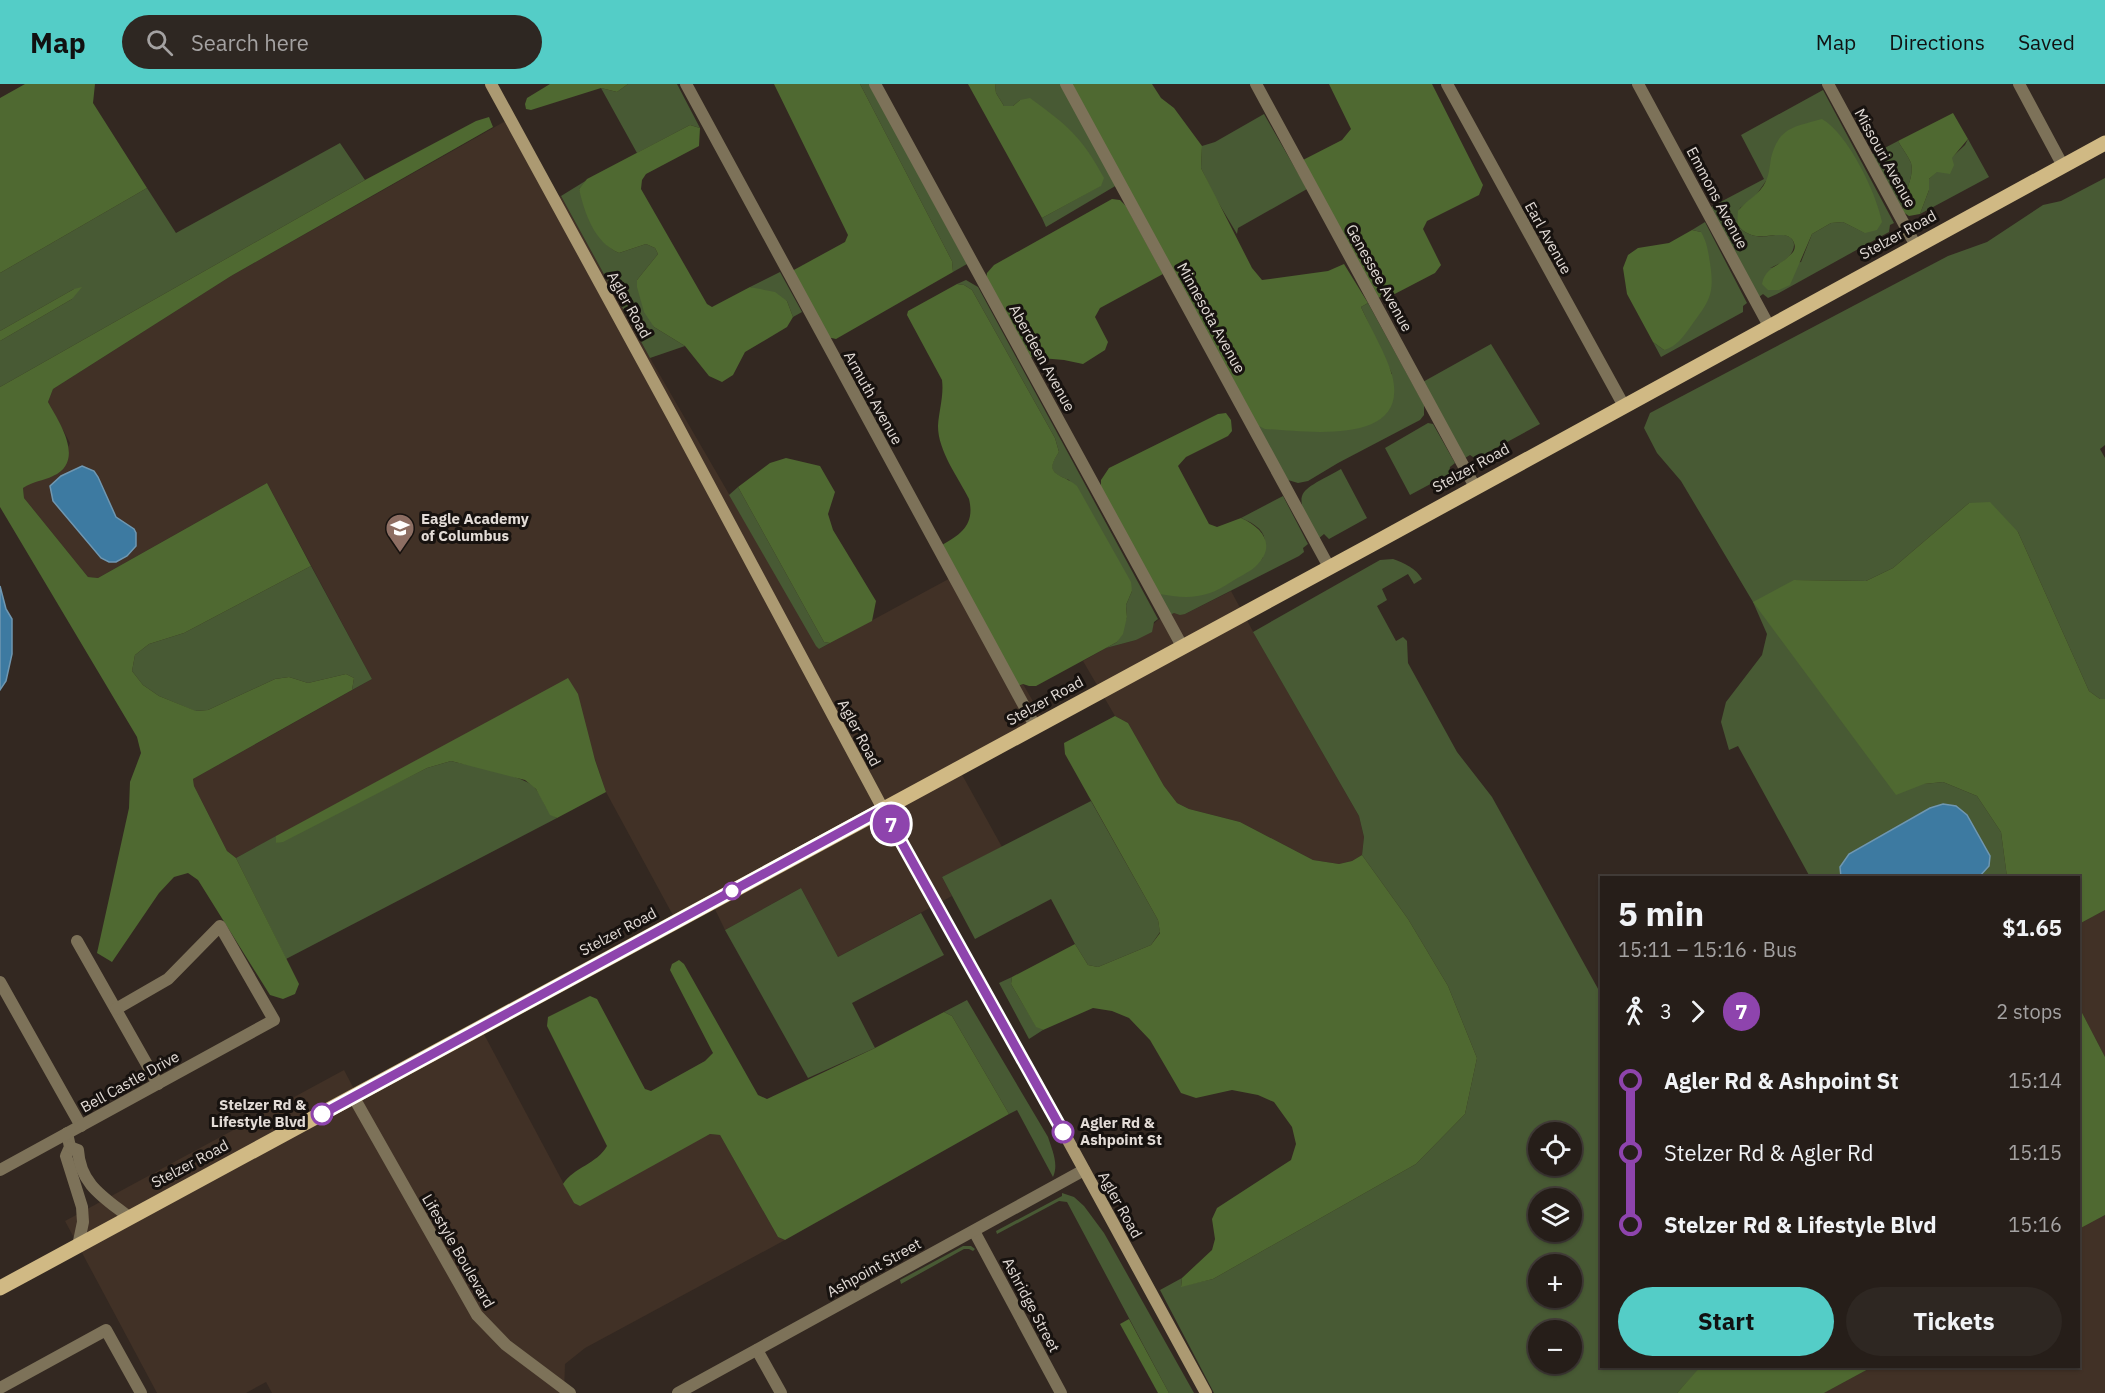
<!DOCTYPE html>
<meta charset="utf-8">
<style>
:root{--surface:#261e19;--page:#2e2722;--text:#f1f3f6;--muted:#a4a2a2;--line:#423c38;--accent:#54cdc7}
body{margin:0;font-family:"IBM Plex Sans",sans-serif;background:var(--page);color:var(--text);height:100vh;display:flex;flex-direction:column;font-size:22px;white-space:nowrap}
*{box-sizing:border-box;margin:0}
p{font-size:20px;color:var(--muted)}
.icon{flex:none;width:33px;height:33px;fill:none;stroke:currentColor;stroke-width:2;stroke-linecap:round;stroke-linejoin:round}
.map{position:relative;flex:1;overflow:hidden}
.details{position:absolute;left:1600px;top:792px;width:480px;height:492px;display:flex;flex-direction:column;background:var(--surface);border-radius:0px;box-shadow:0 2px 4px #0004,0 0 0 2px var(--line)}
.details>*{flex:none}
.badge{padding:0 12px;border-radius:20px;font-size:21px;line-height:39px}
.tools{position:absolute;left:1528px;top:1038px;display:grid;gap:12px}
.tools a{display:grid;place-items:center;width:54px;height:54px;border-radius:50%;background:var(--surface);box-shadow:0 2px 4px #0004,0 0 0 2px var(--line);font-size:30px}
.map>.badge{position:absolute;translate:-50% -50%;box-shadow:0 0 0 3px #fff}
.legs{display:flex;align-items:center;gap:9px;height:66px;padding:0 18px;font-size:20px}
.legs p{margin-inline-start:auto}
.summary{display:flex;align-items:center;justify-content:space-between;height:102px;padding:0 18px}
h1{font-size:33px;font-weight:800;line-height:45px}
.action{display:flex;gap:12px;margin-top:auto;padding:12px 18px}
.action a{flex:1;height:69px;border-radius:36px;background:var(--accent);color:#111;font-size:24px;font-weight:800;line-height:69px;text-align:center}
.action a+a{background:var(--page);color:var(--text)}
ul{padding:0 18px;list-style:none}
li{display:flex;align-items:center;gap:21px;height:72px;font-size:22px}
li i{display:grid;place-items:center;width:9px;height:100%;margin:0 8px;background:currentColor}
li i::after{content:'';width:15px;height:15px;margin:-8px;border:4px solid;border-radius:50%;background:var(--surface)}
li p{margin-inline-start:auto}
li:first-child i{background:linear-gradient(#0000 50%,currentColor 0)}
li:last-child i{background:linear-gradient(currentColor 50%,#0000 0)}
header{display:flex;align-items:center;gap:36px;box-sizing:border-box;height:84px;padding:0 30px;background:var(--accent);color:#111}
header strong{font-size:28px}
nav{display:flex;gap:33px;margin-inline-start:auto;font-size:21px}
.search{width:420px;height:54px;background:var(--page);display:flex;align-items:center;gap:15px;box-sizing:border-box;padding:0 21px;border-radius:33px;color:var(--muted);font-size:22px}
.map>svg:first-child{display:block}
.built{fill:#413126}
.green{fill:#485a34;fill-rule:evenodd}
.forest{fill:#4f6931}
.water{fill:#3d7aa1;stroke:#6f97b1;stroke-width:1.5}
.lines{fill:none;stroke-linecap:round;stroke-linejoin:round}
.minor{stroke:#7d7259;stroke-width:12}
.secondary{stroke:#ac9a72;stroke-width:12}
.primary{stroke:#d0b984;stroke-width:15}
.line-1-casing{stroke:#fff;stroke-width:14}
.line-1{stroke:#8e44ad;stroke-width:9}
.stop-1-dot{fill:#fff;stroke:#8e44ad;stroke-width:3}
.labels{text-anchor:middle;stroke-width:6;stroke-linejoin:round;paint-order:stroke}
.street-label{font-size:15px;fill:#e3dcd7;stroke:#17120f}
.poi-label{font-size:15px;font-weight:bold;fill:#e3dcd7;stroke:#17120f;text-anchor:start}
.stop-label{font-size:15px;font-weight:bold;fill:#e3dcd7;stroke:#17120f;text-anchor:end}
</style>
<header>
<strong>Map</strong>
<div class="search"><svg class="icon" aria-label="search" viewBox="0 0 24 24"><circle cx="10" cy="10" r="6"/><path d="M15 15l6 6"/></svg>Search here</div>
<nav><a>Map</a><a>Directions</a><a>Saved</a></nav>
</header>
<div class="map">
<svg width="2105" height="1309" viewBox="0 0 2105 1309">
<rect width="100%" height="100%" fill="#332821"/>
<!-- built -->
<g class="built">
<polygon points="509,35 552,116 561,112 650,274 819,565 956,491 1019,602 1023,600 1042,633 955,678 1002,763 942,793 952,812 838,873 801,804 725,846 711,817 675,835 606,708 568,595 236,774 227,767 194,702 193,695 372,595 267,399 98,494 88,493 24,414 23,404 30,399 55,391 70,359 48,318 53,305 231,192"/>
<polygon points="1231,507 1256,553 1359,732 1364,753 1362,771 1352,777 1339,780 1313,776 1240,738 1189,725 1177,719 1164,702 1128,639 1115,632 1083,577 1106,564 1136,556 1158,536 1174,529 1185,530"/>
<polygon points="2105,826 2105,973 2079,923 2079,840"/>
<polygon points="478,939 574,1119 710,1050 720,1051 778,1153 785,1156 585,1264 565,1280 564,1309 272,1309 266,1298 246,1309 157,1309 65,1137 344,986 355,1007"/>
<polygon points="2105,1131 2105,1309 1824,1309 1872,1283 2079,1282 2079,1145"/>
</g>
<!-- green -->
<g class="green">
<polygon points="628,0 677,0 700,44 690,41 637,69 601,4 617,8"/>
<polygon points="860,0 869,0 967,180 953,188 952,177"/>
<polygon points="995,0 1061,0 1117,101 1046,143 1042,134 1100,102 1020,16 1013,22 1004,22 996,9"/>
<path d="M1823,6L1894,139L1890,141L1889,148L1777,210L1768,214L1763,210L1759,213L1709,124L1764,95L1741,51ZM1766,97L1865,149L1843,138L1831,139L1812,150L1801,178L1770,184C1775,182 1782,179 1786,175C1795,168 1799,154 1784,151C1775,150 1765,154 1756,152C1748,151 1741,146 1737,140L1740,124L1754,114Z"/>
<polygon points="1264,30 1307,105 1238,144 1237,150 1215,113 1201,84 1202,62 1215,58"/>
<polygon points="1968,55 1989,93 1920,130 1929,106 1929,95 1965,61"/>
<path d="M1898,57C1902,64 1908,72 1911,79C1915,95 1901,112 1903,128L1871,71Z"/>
<polygon points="340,59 365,96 0,303 0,257 72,215 74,205 0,247 0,189 147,104 176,149"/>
<polygon points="2105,94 2105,361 2100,365 2105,374 2105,615 2100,615 2089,607 2018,448 1969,419 1893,484 1866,497 1794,496 1924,700 1943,698 1977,712 2001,748 2007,793 1979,793 1989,782 1990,772 1967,731 1943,720 1930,724 1849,770 1840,783 1841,793 1810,793 1738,662 1729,666 1721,638 1726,618 1762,571 1767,550 1753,518 1681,397 1657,369 1644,344 1650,329 1948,172 1987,158 2043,121 2061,117"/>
<path d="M587,96L579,105C589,128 595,158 619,169L646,160L655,164L658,170L637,196L654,243L685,262L650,274L561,112Z"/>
<polygon points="1705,138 1747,219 1743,222 1743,228 1661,273 1653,258 1664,266 1701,148 1692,146"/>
<polygon points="780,188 802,228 793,233 787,217 750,203"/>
<path d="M966,196L978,203L1158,535L1154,538L1152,548L1136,556L1106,564L1117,558L1127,533L1126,521L1132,507L1069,396C1051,389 1047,385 1059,368L1055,354L972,206L964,201L957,200Z"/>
<polygon points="1368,219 1424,321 1424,331 1420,336 1338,379 1308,397 1298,399 1288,396 1255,340 1392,290 1361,223"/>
<polygon points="1491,260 1540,340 1476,375 1470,371 1465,374 1421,299"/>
<polygon points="1428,339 1433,340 1455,379 1450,383 1449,390 1410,411 1385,364"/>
<path d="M1341,385L1367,434L1329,455L1324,450L1318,455C1291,406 1296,410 1341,385Z"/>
<polygon points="738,403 824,558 830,559 819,565 816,562 729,411"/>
<path d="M1283,412L1308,460L1303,464L1304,468L1299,472L1185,530L1180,531L1174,529L1170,531L1159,510L1262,475C1270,453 1263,443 1241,434Z"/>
<path d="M1393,475C1404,479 1416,484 1422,495L1414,500L1408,490L1382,505L1387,516L1377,522L1396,557L1403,553L1407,557L1408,579L1457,668L1492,713L1602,912V1282L1701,1283L1677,1309H1214L1160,1206L1182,1194L1181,1202L1213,1195L1416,1080L1465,1030L1477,974L1448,902L1408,835L1362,771L1364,753L1359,732L1253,548L1380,476ZM1539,1048H1572V1082H1539ZM1539,1114H1572V1148H1539ZM1539,1180H1572V1214H1539ZM1539,1246H1572V1280H1539Z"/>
<polygon points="311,482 372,595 352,606 354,594 346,590 308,599 289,593 275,595 208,626 195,627 159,612 143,601 132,587 135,571 149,560 184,549"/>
<path d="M451,677C471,682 524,691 535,704C544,714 545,728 557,734L286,875L236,774L276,752V759L427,684Z"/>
<polygon points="1091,717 1158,836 1160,848 1151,861 1098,883 1088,881 1075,860 1051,815 975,855 942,793"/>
<polygon points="801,804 838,873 921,829 944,871 852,919 875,964 808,994 725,846"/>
<polygon points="1012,893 1011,900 1036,942 1043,946 1029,955 999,899"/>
<path d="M967,916L1048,1053C1052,1066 1059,1080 1053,1093L1017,1026L1009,1030L952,932L944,928Z"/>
<polygon points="1062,1109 1074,1113 1084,1122 1104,1149 1194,1309 1169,1309 1067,1118 1059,1117 997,1150 996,1147 1062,1112"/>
<polygon points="963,1162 971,1162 975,1165 973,1167 969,1165 964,1165 901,1200 900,1196"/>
</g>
<!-- forest -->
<g class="forest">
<polygon points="25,0 95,0 93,19 147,104 0,189 0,14"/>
<polygon points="550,0 628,0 617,8 601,4 531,26 526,25 525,20 527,14"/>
<polygon points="774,0 860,0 952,177 953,188 836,255 827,253 792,187 845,158 848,151"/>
<path d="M968,0H995L996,9L1004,22H1013L1020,16L1030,14C1067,41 1082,53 1104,94L1101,102L1042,134Z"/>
<path d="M1070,0H1152L1161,14L1174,24L1202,62L1201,84L1252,184L1262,196L1328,187L1344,180L1368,219L1361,223C1370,243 1386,270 1392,291C1411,363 1306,347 1265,345L1255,340Z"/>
<polygon points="1329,0 1432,0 1483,101 1479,111 1427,137 1423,145 1441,181 1435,189 1387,214 1375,213 1301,77 1342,56 1351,45"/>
<path d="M1953,29L1968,55L1952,74L1954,81L1950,90L1937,88L1929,95V106L1920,130L1909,132L1903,128C1901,112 1915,95 1911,79C1908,72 1902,64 1898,57Z"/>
<path d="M489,33L493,43L231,192L53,305L48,318C59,338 86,377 53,392C43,397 33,397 23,404L24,414L88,493L98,494L267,399L311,482L184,549L149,560L135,571L132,587L143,601L159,612L196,627L208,626L275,595L289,593L308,599L346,590L354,594L352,606L193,695L194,702L227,767L236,774L299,900L295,910L283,915L270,911L198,796L188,789L174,793L159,809L112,878L97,869L129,724L130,698L141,669L137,653L0,423V303L365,96L476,37Z"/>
<path d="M1822,35C1848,50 1876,108 1882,138L1877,146L1865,149L1843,138L1831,139L1812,150L1790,201L1779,206H1768L1762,200C1765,183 1780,182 1790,171C1794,168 1796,164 1794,159C1790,145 1766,154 1756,152C1748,151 1741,146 1737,140L1738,127C1746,116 1760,111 1766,97C1769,91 1770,81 1771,74C1779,43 1794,43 1822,35Z"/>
<path d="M690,41L700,44L699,62L646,90L642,96L641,105L707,220L712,223L750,203L775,208L787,217L793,233L787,243L745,268L733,291L722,298L709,292L685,262L654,243L644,228L637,203V196L658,170L655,164L646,160L619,169C594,158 585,130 579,105L587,95Z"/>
<polygon points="1112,115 1120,116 1126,122 1163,190 1100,224 1095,233 1108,258 1105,266 1083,280 1064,276 1029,273 986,196 987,189 994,181"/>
<path d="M1692,146L1701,148C1707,158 1708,167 1710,179C1715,211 1709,217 1691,242C1684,252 1676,263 1664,266L1653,258L1627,210L1623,184L1628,171L1638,164L1669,159Z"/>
<path d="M957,200L964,201L972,206L1055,354L1059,368C1042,393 1062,389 1077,402L1131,498L1132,507L1126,521L1127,533L1123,550L1117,558L1036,602H1029L1023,600L1018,602L942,461C962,450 975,440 969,415C958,393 938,367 938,342C939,326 944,312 942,296L907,231L908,227Z"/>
<polygon points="82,203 72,215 0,257 0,247 74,205"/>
<path d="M1226,329L1231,336L1232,347L1228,352L1186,373L1178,382L1209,440L1217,443L1241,434C1264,444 1277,463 1255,483C1248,489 1238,493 1231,498C1224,502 1217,507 1210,509C1192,515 1177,513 1159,510L1101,408V396L1109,384L1218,330Z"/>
<polygon points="786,374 820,382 835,408 828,430 833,446 876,517 872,537 830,559 824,558 738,403 770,379"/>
<polygon points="1990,418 2018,448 2089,607 2100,615 2105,615 2105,826 2079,840 2079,794 2007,793 2001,748 1977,712 1943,698 1924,700 1896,711 1753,518 1794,496 1866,497 1893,484 1969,419"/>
<polygon points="568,594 578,610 595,676 606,708 557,734 550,731 536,705 525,696 451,677 427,684 283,758 276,759 276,752"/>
<polygon points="1115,632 1128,639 1164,702 1177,719 1189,725 1240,738 1313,776 1339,780 1352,777 1362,771 1408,835 1448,902 1477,974 1465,1030 1416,1080 1213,1195 1181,1203 1182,1194 1212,1166 1215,1155 1212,1135 1217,1124 1291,1076 1296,1060 1292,1043 1274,1018 1258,1011 1232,1006 1196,1014 1181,1009 1150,956 1129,934 1112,927 1093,924 1043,946 1036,943 1011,900 1012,893 1075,860 1088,881 1098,883 1151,861 1160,849 1158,836 1065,670 1064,659"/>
<path d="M679,876L684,880L758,1011L767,1015L875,964L944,928L952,932L1009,1030L785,1156L778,1153L720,1051L710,1050L580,1122L574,1119L563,1100C574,1083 597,1080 607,1062L547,942L548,933L590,912L597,915L645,1005L651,1007L705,977L713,969L670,886L672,880Z"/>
<polygon points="2079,923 2105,973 2105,1131 2079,1145"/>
<polygon points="1129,1235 1169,1309 1158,1309 1120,1240"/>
<polygon points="1701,1282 1872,1282 1872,1283 1824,1309 1677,1309"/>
</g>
<!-- water -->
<g class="water">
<polygon points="82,382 94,387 98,393 116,433 134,445 136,449 136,462 127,472 116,478 109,478 101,474 53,417 50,402 61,392"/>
<polygon points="0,502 6,525 12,535 12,570 6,597 0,606"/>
<polygon points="1943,720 1956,722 1967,731 1990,772 1989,782 1979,793 1841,793 1840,783 1849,770 1930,724"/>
</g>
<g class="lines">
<!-- minor -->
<g class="minor">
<polyline points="686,0 1035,642"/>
<polyline points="875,0 1182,562"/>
<polyline points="1066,0 1329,483"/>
<polyline points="1256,0 1475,403"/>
<polyline points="1447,0 1624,322"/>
<polyline points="1638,0 1769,242"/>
<polyline points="1828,0 1916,162"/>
<polyline points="2019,0 2063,82"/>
<polyline points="77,857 158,1000"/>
<polyline points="0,898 81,1042"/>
<polyline points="353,1012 477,1231 506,1261 570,1309"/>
<polyline points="67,1049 70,1063 66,1072 82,1123 83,1138 78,1162"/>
<path d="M70,1063L78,1066C80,1101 105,1114 130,1134"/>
<polyline points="0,1086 274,936 220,842 168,895 116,925"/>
<polyline points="974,1147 1061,1309"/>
<polyline points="757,1266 781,1309"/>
<polyline points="0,1304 106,1246 141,1309"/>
<polyline points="678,1309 1084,1086"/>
</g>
<!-- secondary -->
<polyline class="secondary" points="491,0 674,335 883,725 1064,1049 1206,1309"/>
<!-- primary -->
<polyline class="primary" points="0,1204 1371,461 2105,59"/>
</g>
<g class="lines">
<!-- line-1 casing -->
<g class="line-1-casing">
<polyline id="line-1" points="322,1030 883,725 1063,1048"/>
</g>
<!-- line-1 -->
<use href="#line-1" class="line-1"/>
</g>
<!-- icons -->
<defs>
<g id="school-pin" transform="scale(1.5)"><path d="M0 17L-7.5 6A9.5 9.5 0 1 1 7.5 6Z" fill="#8d6e63" stroke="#17120f"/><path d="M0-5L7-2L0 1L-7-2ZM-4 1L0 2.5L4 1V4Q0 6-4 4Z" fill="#fff"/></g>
</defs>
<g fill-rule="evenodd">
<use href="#school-pin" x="400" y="444"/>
</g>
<!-- markers -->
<g class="stop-1-dot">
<circle cx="732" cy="807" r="8"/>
<circle cx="322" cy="1030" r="10"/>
<circle cx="1063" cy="1048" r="10"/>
</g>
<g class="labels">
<!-- street labels -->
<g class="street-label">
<text transform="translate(1885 74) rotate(61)" y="5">Missouri Avenue</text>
<text transform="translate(1717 114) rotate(62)" y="5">Emmons Avenue</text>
<text transform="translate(1898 151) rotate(-29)" y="5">Stelzer Road</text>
<text transform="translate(1548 154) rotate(61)" y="5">Earl Avenue</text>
<text transform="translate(1379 194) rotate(61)" y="5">Genessee Avenue</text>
<text transform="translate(629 221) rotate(61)" y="5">Agler Road</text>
<text transform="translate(1211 234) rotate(61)" y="5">Minnesota Avenue</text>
<text transform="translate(1042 274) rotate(61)" y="5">Aberdeen Avenue</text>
<text transform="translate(873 314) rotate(61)" y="5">Armuth Avenue</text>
<text transform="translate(1471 384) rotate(-29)" y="5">Stelzer Road</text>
<text transform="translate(1045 617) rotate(-29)" y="5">Stelzer Road</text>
<text transform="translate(859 649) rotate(62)" y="5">Agler Road</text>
<text transform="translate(618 848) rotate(-28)" y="5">Stelzer Road</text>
<text transform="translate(130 998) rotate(-29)" y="5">Bell Castle Drive</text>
<text transform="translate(190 1080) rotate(-28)" y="5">Stelzer Road</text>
<text transform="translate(1120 1121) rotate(61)" y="5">Agler Road</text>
<text transform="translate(458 1167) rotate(60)" y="5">Lifestyle Boulevard</text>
<text transform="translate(874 1184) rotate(-29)" y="5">Ashpoint Street</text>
<text transform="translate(1031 1221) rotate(62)" y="5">Ashridge Street</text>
</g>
<!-- poi labels -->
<g class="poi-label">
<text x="421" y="440">Eagle Academy<tspan x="421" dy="17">of Columbus</tspan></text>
</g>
<!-- stop labels -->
<g class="stop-label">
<text x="306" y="1026">Stelzer Rd &amp;<tspan x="306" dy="17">Lifestyle Blvd</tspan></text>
<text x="1080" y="1044" text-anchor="start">Agler Rd &amp;<tspan x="1080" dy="17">Ashpoint St</tspan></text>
</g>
</g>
</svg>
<div class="tools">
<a><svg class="icon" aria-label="locate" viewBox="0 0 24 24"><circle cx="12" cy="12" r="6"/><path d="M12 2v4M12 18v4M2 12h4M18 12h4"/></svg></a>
<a><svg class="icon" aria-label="layers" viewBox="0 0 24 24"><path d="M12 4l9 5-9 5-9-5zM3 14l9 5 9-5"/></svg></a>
<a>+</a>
<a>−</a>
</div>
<b class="badge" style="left:891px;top:740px;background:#8e44ad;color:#fff">7</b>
<section class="details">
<div class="summary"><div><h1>5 min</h1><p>15:11 – 15:16 · Bus</p></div><b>$1.65</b></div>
<div class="legs"><svg class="icon" aria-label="walk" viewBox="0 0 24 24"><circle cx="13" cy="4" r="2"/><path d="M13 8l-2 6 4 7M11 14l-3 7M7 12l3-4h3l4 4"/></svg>3<svg class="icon" aria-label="forward" viewBox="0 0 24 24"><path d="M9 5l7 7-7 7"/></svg><b class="badge" style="background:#8e44ad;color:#fff">7</b><p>2 stops</p></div>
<ul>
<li><i style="color:#8e44ad"></i><b>Agler Rd &amp; Ashpoint St</b><p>15:14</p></li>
<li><i style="color:#8e44ad"></i><span>Stelzer Rd &amp; Agler Rd</span><p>15:15</p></li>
<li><i style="color:#8e44ad"></i><b>Stelzer Rd &amp; Lifestyle Blvd</b><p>15:16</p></li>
</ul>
<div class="action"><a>Start</a><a>Tickets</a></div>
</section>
</div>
